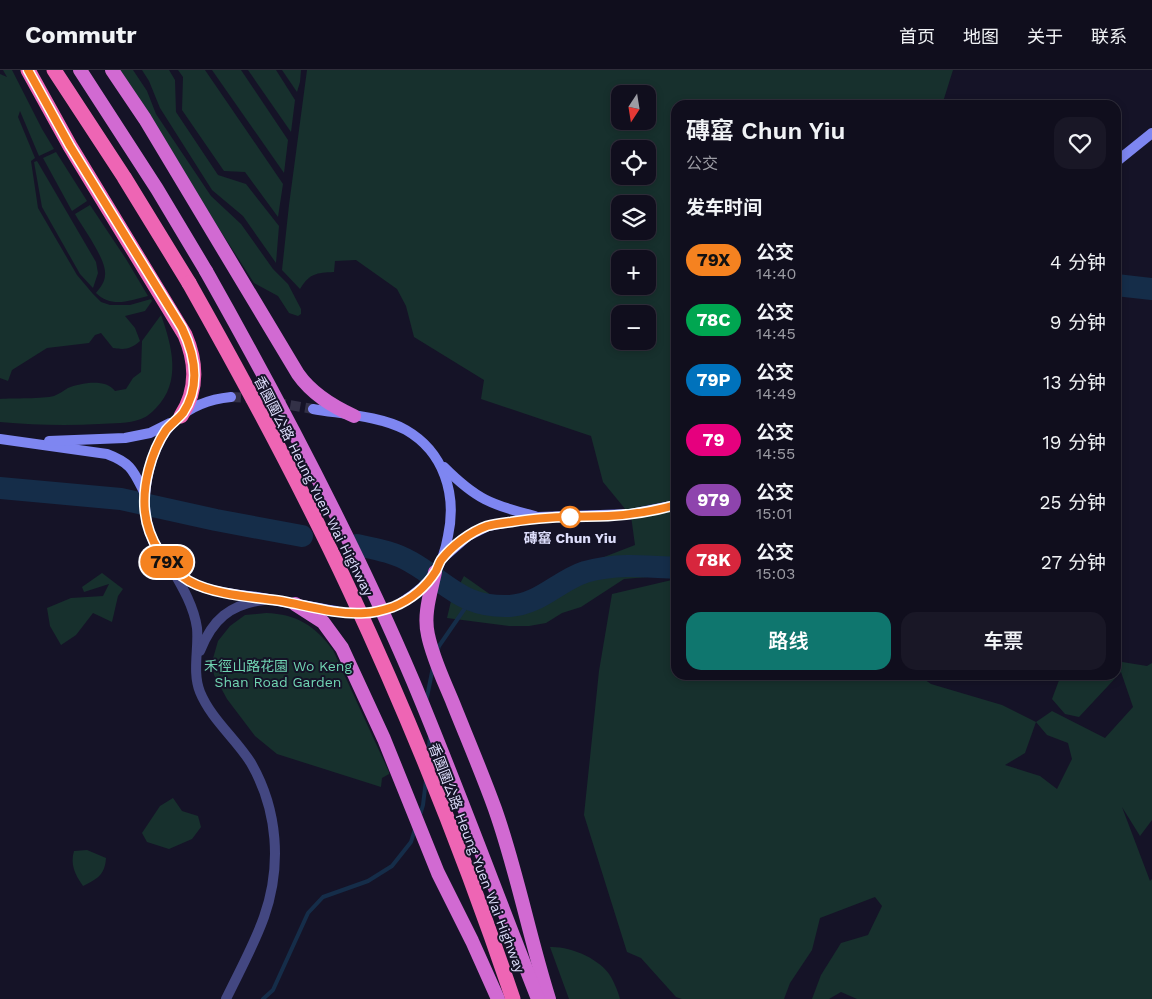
<!DOCTYPE html>
<html lang="zh">
<meta charset="utf-8">
<style>
:root{--surface:#100e1d;--page:#191726;--text:#f1f3f6;--muted:#9c9ca4;--line:#302e3b;--accent:#0f766e}
body{margin:0;font-family:"Work Sans","Noto Sans SC",sans-serif;background:var(--page);color:var(--text);height:100vh;display:flex;flex-direction:column;font-size:19px;white-space:nowrap}
*{box-sizing:border-box;margin:0}
p{font-size:16px;color:var(--muted)}
.icon{flex:none;width:28px;height:28px;fill:none;stroke:currentColor;stroke-width:2;stroke-linecap:round;stroke-linejoin:round}
.map{position:relative;flex:1;overflow:hidden}
.side{position:absolute;left:671px;top:30px;width:450px;height:580px;display:flex;flex-direction:column;background:var(--surface);border-radius:15px;box-shadow:0 2px 8px #0003,0 0 0 1px var(--line)}
.side>*{flex:none}
.badge{padding:0 10px;border-radius:16px;font-size:18px;line-height:32px}
.needle{width:32px;rotate:192deg}
.buttons{position:absolute;left:611px;top:15px;display:grid;gap:10px}
.buttons a{display:grid;place-items:center;width:45px;height:45px;border-radius:10px;background:var(--surface);box-shadow:0 2px 8px #0003,0 0 0 1px var(--line);font-size:25px}
.map>.badge{position:absolute;translate:-50% -50%;box-shadow:0 0 0 2px #fff}
h2{padding:0 15px;font-size:19px;line-height:45px}
.round{display:grid;place-items:center;flex:none;width:52px;height:52px;border-radius:15px;background:var(--page)}
.headline{display:flex;align-items:center;justify-content:space-between;height:85px;padding:0 15px}
h1{font-size:24px;font-weight:600;line-height:38px}
.primary-button{display:flex;gap:10px;margin-top:auto;padding:10px 15px}
.primary-button a{flex:1;height:58px;border-radius:15px;background:var(--accent);color:#fff;font-size:20px;font-weight:600;line-height:58px;text-align:center}
.primary-button a+a{background:var(--page);color:var(--text)}
ul{padding:0;list-style:none}
li{display:flex;align-items:center;gap:15px;height:60px;padding:0 15px}
li div{flex:1}
li b{display:block;font-size:19px}
li em{font-style:normal}
li .badge{min-width:55px;font-weight:700;text-align:center}
header{display:flex;align-items:center;gap:30px;box-sizing:border-box;height:70px;padding:0 25px;background:var(--surface);border-bottom:1px solid var(--line)}
header strong{font-size:24px}
nav{display:flex;gap:28px;margin-inline-start:auto;font-size:18px}
.map>svg:first-child{display:block}
.green{fill:#17302d;fill-rule:evenodd}
.lines{fill:none;stroke-linecap:round;stroke-linejoin:round}
.stream{stroke:#152d49;stroke-width:4}
.river{stroke:#152d49;stroke-width:22}
.secondary-tunnel{stroke:#333147;stroke-width:10;stroke-dasharray:10 5;stroke-linecap:butt}
.minor{stroke:#434781;stroke-width:10}
.secondary{stroke:#7e86f1;stroke-width:10}
.trunk{stroke:#d16ad2;stroke-width:14}
.motorway{stroke:#ee65b4;stroke-width:15}
.trunk-bridge{stroke:#d16ad2;stroke-width:14}
.motorway-bridge{stroke:#ee65b4;stroke-width:15}
.line-casing{stroke:#fff;stroke-width:11}
.line{stroke:#f58220;stroke-width:8}
.stop-dot{fill:#fff;stroke:#f58220;stroke-width:2.5}
.labels{text-anchor:middle;stroke-width:4;stroke-linejoin:round;paint-order:stroke}
.street-label{font-size:14px;fill:#ddddfb;stroke:#151327}
.stop-label{font-size:14px;font-weight:bold;fill:#ddddfb;stroke:#151327}
.park-label{font-size:14px;fill:#70d4b2;stroke:#151327}
</style>
<header>
<strong>Commutr</strong>
<nav><a>首页</a><a>地图</a><a>关于</a><a>联系</a></nav>
</header>
<div class="map">
<svg width="1152" height="929" viewBox="0 0 1152 929">
<rect width="100%" height="100%" fill="#151327"/>
<!-- green -->
<g class="green">
<path d="M3,0H12L42,59L54,79L39,86L20,41L18,47L35,88L31,91L38,138L77,205L93,224L101,232L110,235H130L151,229L152,231L145,241L125,246L135,258L140,271C131,279 125,280 113,278L101,263L95,265L89,273L47,278L12,300L8,311L0,308V4L7,7Z"/>
<polygon points="120,0 133,0 147,21 156,44 211,126 241,154 273,199 288,214 301,239 301,244 298,246 289,243 278,226 254,213 182,101 138,27"/>
<polygon points="142,0 169,0 175,10 176,42 218,105 246,114 279,156 276,193 243,146 212,120 160,38 149,11"/>
<polygon points="178,0 205,0 283,114 278,147 245,102 224,101 182,40 183,7"/>
<polygon points="212,0 241,0 288,70 284,103"/>
<polygon points="248,0 276,0 295,30 291,62"/>
<polygon points="282,0 301,0 300,12 297,22"/>
<path d="M307,0H953L942,35H676V506H660L624,509L581,537L562,543L546,553L529,556H509L447,548L451,531L464,506L491,525L506,526L538,525L555,506L635,475L631,446L603,412L591,366L481,329L484,310L414,267L406,236L397,219L356,190L335,191L334,202C316,203 310,203 300,219L282,200L289,135ZM620,24H648V51H620ZM620,79H648V106H620ZM620,134H648V161H620ZM620,189H648V216H620ZM620,244H648V271H620Z"/>
<polygon points="56,82 87,131 72,141 43,88"/>
<polygon points="37,91 96,192 98,203 93,218 80,204 42,137 34,92"/>
<path d="M90,135L126,189L148,226C129,231 111,238 96,223C100,218 105,212 105,205C107,190 83,158 75,144Z"/>
<path d="M161,245C172,276 182,312 156,338C152,342 147,347 141,349C129,354 112,353 99,354C66,356 33,355 0,352V329C13,328 43,329 54,326C59,324 63,321 68,318C80,313 106,308 115,321L126,319L133,308L141,302L142,271Z"/>
<polygon points="102,503 123,519 118,526 112,552 93,543 76,565 61,575 50,556 47,538 71,528 103,526 109,514 84,522 82,517"/>
<path d="M676,509V605H918L931,614L1002,635L1036,652L1052,641L1105,668L1133,637L1121,602L1079,647L1065,644L1052,629L1061,605H1116V591L1147,596L1152,593V750L1140,766L1122,737L1150,811L1152,809V929H857L841,922L829,929H812L821,905L841,873L868,865L882,836L875,827L820,848L812,880L790,913L784,929H682L676,927L641,888L627,882L584,745L599,601L612,524ZM1036,652L1047,665L1068,673L1072,689L1057,719L1040,706L1005,695L1025,683Z"/>
<path d="M266,543C297,544 315,556 333,580L389,702V704L382,708L381,717L277,684L255,666L227,629L214,605L212,592L218,571L230,556L245,545Z"/>
<polygon points="173,728 182,741 198,746 201,757 192,769 169,779 147,772 142,763 160,736"/>
<path d="M87,780L106,788C105,805 97,809 83,816C75,805 70,794 74,781Z"/>
<path d="M550,877C570,876 601,889 611,907C615,914 618,922 620,929H569Z"/>
</g>
<g class="lines">
<!-- stream -->
<g class="stream">
<polyline points="437,583 439,576 470,531"/>
<polyline points="426,632 433,597"/>
<polyline points="428,686 430,666"/>
<polyline points="420,745 423,735 426,710"/>
<polyline points="263,929 273,920 308,843 323,827 368,811 392,796 411,772 415,759"/>
</g>
<!-- river -->
<g class="river">
<polyline points="1116,215 1152,219"/>
<polyline points="0,418 121,429 216,450 302,466"/>
<path d="M357,475C376,479 394,482 411,492C448,513 462,538 510,536C540,534 558,511 585,502C615,493 646,496 676,498"/>
</g>
<!-- secondary-tunnel -->
<g class="secondary-tunnel">
<polyline points="231,327 248,328 313,339"/>
<path d="M336,541C360,544 380,543 402,532"/>
</g>
<!-- minor -->
<g class="minor">
<path d="M172,499C183,518 194,537 197,558C199,579 192,602 200,622C211,649 236,669 251,693C278,740 282,796 264,847C254,875 239,902 226,929"/>
<path d="M200,581C212,550 230,534 264,530"/>
</g>
<!-- secondary -->
<g class="secondary">
<polyline points="1116,92 1152,63"/>
<path d="M231,327C211,329 191,336 176,350C163,361 156,377 151,392C138,437 145,479 184,508C204,522 234,524 257,527C284,532 310,536 336,541"/>
<path d="M313,339C341,344 381,346 406,360C444,382 457,424 448,466C446,478 442,491 435,502C427,515 415,524 402,532"/>
<path d="M0,369L107,384C131,393 133,400 144,422"/>
<polyline points="49,371 125,368 150,363 170,353"/>
<path d="M444,397C476,429 491,435 535,446"/>
<polyline points="444,487 468,466 488,456 538,447 631,444 676,435"/>
</g>
<!-- trunk -->
<g class="trunk">
<polyline points="80,0 157,119 206,201"/>
<path d="M112,0L145,49L298,304C312,324 332,336 354,346"/>
<path d="M435,502C431,522 423,544 428,565C433,589 444,611 453,633C467,668 482,703 495,739C517,801 529,866 549,929"/>
<polyline points="295,534 323,552 342,578 384,669 438,803 472,871 498,929"/>
</g>
<!-- motorway -->
<g class="motorway">
<path d="M28,0L70,76L185,265C197,293 198,320 181,346"/>
<polyline points="54,0 124,107 189,213"/>
</g>
<!-- trunk-bridge -->
<path class="trunk-bridge" d="M206,201C281,334 353,470 413,611C457,716 496,823 538,929"/>
<!-- motorway-bridge -->
<path class="motorway-bridge" d="M189,213C246,314 301,416 350,521C412,654 466,790 513,929"/>
</g>
<g class="lines">
<!-- line casing -->
<g class="line-casing">
<path id="line" d="M28,0L70,76L182,258C195,285 201,316 183,343C178,349 171,354 166,360C151,382 142,416 145,442C148,469 165,497 189,511C214,525 253,527 281,531C308,536 337,545 365,543C374,543 384,540 393,537C410,530 426,517 436,501C438,497 439,493 441,490C452,476 470,462 487,456C494,454 503,453 511,452C544,446 575,447 608,446C631,445 654,441 676,435"/>
</g>
<!-- line -->
<use href="#line" class="line"/>
</g>
<!-- markers -->
<circle class="stop-dot" cx="570" cy="447" r="10"/>
<g class="labels">
<!-- street labels -->
<g class="street-label">
<text transform="translate(314 416) rotate(63)" y="5">香園圍公路 Heung Yuen Wai Highway</text>
<text transform="translate(477 788) rotate(69)" y="5">香園圍公路 Heung Yuen Wai Highway</text>
</g>
<!-- stop labels -->
<g class="stop-label">
<text x="570" y="473">磚窰 Chun Yiu</text>
</g>
<!-- park labels -->
<g class="park-label">
<text x="278" y="601">禾徑山路花園 Wo Keng<tspan x="278" dy="16">Shan Road Garden</tspan></text>
</g>
</g>
</svg>
<div class="buttons">
<a><svg class="needle" viewBox="-14 -14 28 28"><path d="M0-13l5 13h-10z" fill="#e53935"/><path d="M0 13l5-13h-10z" fill="#9c9ca4"/></svg></a>
<a><svg class="icon" aria-label="locate" viewBox="0 0 24 24"><circle cx="12" cy="12" r="6"/><path d="M12 2v4M12 18v4M2 12h4M18 12h4"/></svg></a>
<a><svg class="icon" aria-label="layers" viewBox="0 0 24 24"><path d="M12 4l9 5-9 5-9-5zM3 14l9 5 9-5"/></svg></a>
<a>+</a>
<a>−</a>
</div>
<b class="badge" style="left:167px;top:492px;background:#f58220;color:#111">79X</b>
<section class="side">
<div class="headline"><div><h1>磚窰 Chun Yiu</h1><p>公交</p></div><a class="round"><svg class="icon" aria-label="heart" viewBox="0 0 24 24"><path d="M12 20l-8-8c-3-5 5-10 8-4 3-6 11-1 8 4z"/></svg></a></div>
<h2>发车时间</h2>
<ul>
<li><span class="badge" style="background:#f58220;color:#111">79X</span><div><b>公交</b><p>14:40</p></div><em>4 分钟</em></li>
<li><span class="badge" style="background:#00a651;color:#fff">78C</span><div><b>公交</b><p>14:45</p></div><em>9 分钟</em></li>
<li><span class="badge" style="background:#0072bc;color:#fff">79P</span><div><b>公交</b><p>14:49</p></div><em>13 分钟</em></li>
<li><span class="badge" style="background:#e6007e;color:#fff">79</span><div><b>公交</b><p>14:55</p></div><em>19 分钟</em></li>
<li><span class="badge" style="background:#8e44ad;color:#fff">979</span><div><b>公交</b><p>15:01</p></div><em>25 分钟</em></li>
<li><span class="badge" style="background:#d7263d;color:#fff">78K</span><div><b>公交</b><p>15:03</p></div><em>27 分钟</em></li>
</ul>
<div class="primary-button"><a>路线</a><a>车票</a></div>
</section>
</div>
